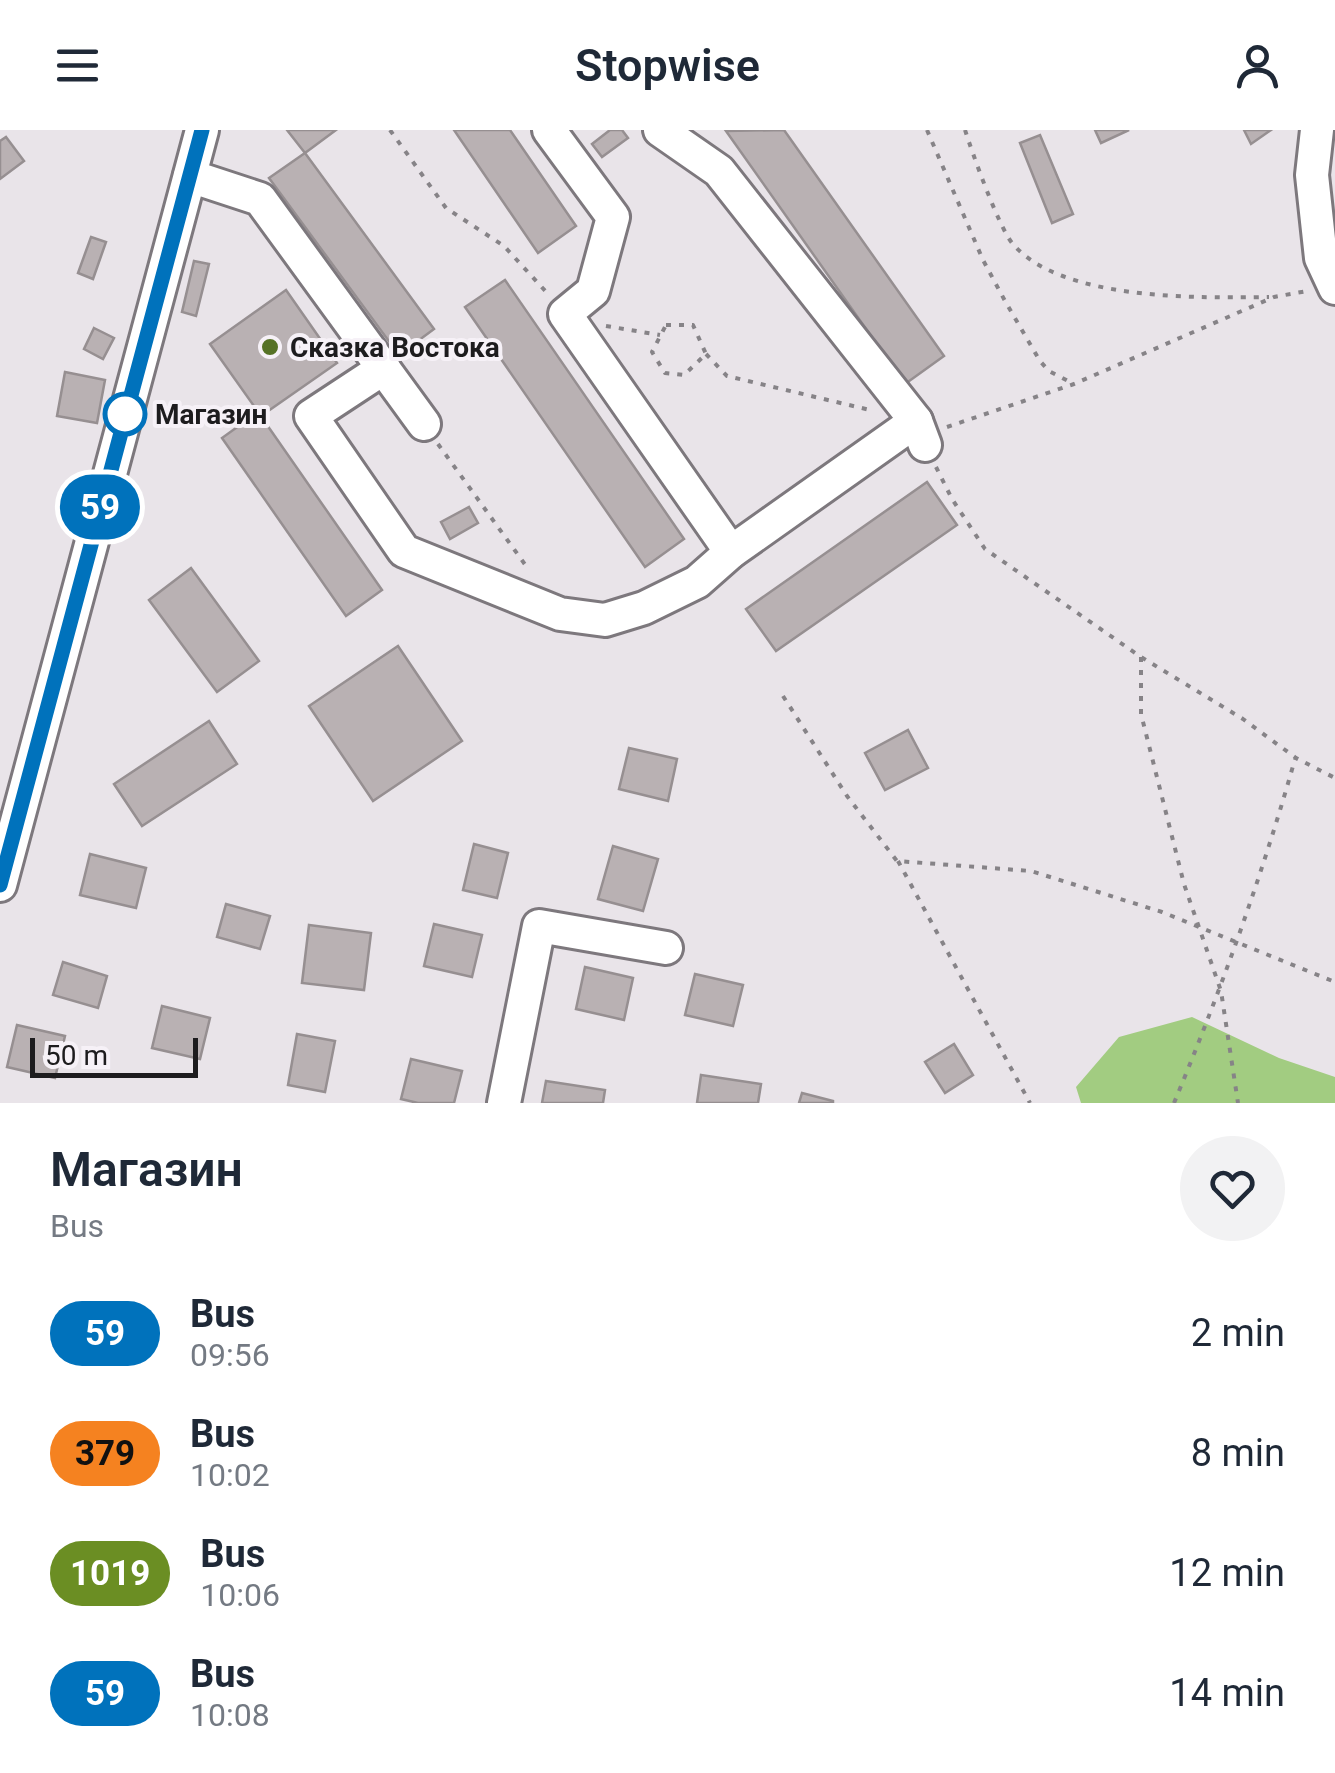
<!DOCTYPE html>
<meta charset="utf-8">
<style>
:root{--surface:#fff;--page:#f2f2f3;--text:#1f2937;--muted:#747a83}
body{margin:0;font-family:Roboto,sans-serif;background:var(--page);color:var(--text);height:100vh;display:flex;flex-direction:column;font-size:38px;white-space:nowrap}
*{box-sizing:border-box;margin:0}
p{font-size:32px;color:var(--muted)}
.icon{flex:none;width:55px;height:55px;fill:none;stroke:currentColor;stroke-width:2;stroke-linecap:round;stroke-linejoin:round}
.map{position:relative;height:973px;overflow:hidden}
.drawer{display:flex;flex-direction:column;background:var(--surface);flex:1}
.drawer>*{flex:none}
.badge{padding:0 20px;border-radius:32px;font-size:35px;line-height:65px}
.scale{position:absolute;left:30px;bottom:25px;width:168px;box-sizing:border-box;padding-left:10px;border:5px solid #1d1c1e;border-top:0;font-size:28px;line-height:35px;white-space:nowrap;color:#1d1c1e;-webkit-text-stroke:8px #f6f1f7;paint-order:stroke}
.map>.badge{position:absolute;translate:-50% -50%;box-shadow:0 0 0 5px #fff}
.round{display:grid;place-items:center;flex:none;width:105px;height:105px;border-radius:52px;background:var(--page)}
.headline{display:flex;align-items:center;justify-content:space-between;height:170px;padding:0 50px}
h1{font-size:48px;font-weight:600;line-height:75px}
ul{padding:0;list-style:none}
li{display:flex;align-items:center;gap:30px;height:120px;padding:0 50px}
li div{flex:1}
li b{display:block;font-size:38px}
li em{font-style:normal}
li .badge{min-width:110px;font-weight:700;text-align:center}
header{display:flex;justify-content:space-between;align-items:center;height:130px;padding:0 50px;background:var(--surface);font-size:45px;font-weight:600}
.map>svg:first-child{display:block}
.green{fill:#a2cc81}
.building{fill:#b9b1b3;stroke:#968f91;stroke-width:2.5}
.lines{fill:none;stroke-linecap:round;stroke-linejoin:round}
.minor-casing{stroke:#7d787d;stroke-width:38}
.path{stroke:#868387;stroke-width:4;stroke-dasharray:5 8;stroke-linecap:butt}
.minor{stroke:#fff;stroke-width:32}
.line-casing{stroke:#fff;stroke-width:22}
.line{stroke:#0072bc;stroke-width:15}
.poi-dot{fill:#567226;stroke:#f6f1f7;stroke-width:4}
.stop-dot{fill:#fff;stroke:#0072bc;stroke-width:5}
.labels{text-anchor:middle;stroke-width:8;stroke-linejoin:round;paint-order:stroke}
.poi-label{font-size:28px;font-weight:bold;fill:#1d1c1e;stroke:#f6f1f7;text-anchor:start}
.stop-label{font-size:28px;font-weight:bold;fill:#1d1c1e;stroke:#f6f1f7;text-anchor:start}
</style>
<header><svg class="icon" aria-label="menu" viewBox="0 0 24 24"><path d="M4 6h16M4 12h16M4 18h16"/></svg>Stopwise<svg class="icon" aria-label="person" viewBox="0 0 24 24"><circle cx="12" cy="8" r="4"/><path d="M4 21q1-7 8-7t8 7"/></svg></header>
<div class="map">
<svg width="1335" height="973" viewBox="0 0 1335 973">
<rect width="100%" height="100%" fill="#e9e4e9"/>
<!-- green -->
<polygon class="green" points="1192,887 1279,928 1335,947 1335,973 1081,973 1076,957 1119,907"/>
<!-- building -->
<g class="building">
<polygon points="287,0 336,0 305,23"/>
<polygon points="454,0 510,0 576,96 538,123"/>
<polygon points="610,0 622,0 628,8 602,27 592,14"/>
<polygon points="784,0 944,226 905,254 726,1"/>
<polygon points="1095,0 1129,0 1101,13"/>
<polygon points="1244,0 1271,0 1251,14"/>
<polygon points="1040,5 1073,84 1052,93 1020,13"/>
<polygon points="6,7 24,31 0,49 0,11"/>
<polygon points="305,23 434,199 399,225 269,48"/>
<polygon points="91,107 106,112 93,149 78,143"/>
<polygon points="194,131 209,134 196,186 182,182"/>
<polygon points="505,150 684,409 645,437 465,177"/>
<polygon points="286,160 337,233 261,286 210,214"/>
<polygon points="94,198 114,208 103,229 84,219"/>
<polygon points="65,242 105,250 97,293 57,286"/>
<polygon points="258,282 382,460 346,486 222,308"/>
<polygon points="927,352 957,395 776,521 746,479"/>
<polygon points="469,377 478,393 450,409 441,392"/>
<polygon points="191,438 259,531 217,562 149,470"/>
<polygon points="398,516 462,611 373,671 309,576"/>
<polygon points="209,591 237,634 142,696 114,654"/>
<polygon points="908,600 928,638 885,660 865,623"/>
<polygon points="629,618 677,629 668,671 619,659"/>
<polygon points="474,714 508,723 497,768 463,760"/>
<polygon points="613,716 658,729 643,781 598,769"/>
<polygon points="90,724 146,738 136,778 80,765"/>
<polygon points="226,774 270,786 260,819 217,807"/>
<polygon points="434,794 482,805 472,847 424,836"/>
<polygon points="309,795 371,803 364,860 302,853"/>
<polygon points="63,832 107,846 98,878 53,865"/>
<polygon points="585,837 633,848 624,890 576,879"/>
<polygon points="695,844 743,855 733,896 685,885"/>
<polygon points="162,876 210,888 200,929 152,918"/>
<polygon points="17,895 65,906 55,948 7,937"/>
<polygon points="297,904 335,911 325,962 288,955"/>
<polygon points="954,914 973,945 945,963 925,932"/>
<polygon points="411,929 462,941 454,973 418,973 401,969"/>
<polygon points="701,945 761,954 758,973 697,973"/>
<polygon points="546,951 605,960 603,973 542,973"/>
<polygon points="802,963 833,971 833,973 799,973"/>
</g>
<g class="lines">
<!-- minor casing -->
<g class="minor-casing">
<g id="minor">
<polyline points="549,0 613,87 593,161 565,184 731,422"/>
<polyline points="660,0 719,41 916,291 925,315"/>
<polyline points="1317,0 1312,45 1321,128 1335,158"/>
<polyline points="190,46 260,69 424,294"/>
<polyline points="384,238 311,286 404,421 560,484 605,490 644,478 697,452 731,422 916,291"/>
<polyline points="0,755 202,0"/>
<polyline points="504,973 539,796 666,818"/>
</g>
</g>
<!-- path -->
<g class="path">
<polyline points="390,0 446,78 504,116 549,165"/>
<polyline points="927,0 983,130 1005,171 1040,231 1049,241 1074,254"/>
<path d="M965,0C973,25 998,95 1012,113C1060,171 1199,168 1269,167"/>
<polygon points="666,195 693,195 706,224 684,245 665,243 652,222"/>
<polyline points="606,196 660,205"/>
<polyline points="706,224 727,246 870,280"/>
<polyline points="947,297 1074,254 1274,167 1307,161"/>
<polyline points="438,314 529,440"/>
<polyline points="936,337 952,369 985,419 1141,527 1243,589 1296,628 1335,648"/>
<polyline points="1141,527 1141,584 1184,754 1221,861 1238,973"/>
<polyline points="783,566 847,666 897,731 1031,741 1162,782 1335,852"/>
<polyline points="898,731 1030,973"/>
<path d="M1174,973C1221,860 1262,746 1295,629"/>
</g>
<!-- minor -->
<use href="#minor" class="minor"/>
</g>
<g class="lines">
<!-- line casing -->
<g class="line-casing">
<polyline id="line" points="0,755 202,0"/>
</g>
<!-- line -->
<use href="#line" class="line"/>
</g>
<!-- markers -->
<circle class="poi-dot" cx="270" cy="217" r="10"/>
<circle class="stop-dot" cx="125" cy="284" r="20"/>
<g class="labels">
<!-- poi labels -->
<g class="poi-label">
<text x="290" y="227">Сказка Востока</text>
</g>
<!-- stop labels -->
<g class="stop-label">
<text x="155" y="294">Магазин</text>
</g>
</g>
</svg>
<div class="scale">50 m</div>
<b class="badge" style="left:100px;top:377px;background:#0072bc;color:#fff">59</b>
</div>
<section class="drawer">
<div class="headline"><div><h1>Магазин</h1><p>Bus</p></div><a class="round"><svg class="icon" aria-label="heart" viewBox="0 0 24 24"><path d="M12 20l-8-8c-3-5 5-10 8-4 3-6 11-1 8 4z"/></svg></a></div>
<ul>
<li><span class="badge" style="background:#0072bc;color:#fff">59</span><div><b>Bus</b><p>09:56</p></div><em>2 min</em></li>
<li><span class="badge" style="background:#f58220;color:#111">379</span><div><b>Bus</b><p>10:02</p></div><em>8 min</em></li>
<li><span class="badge" style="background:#6b8e23;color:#fff">1019</span><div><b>Bus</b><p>10:06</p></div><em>12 min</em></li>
<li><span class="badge" style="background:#0072bc;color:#fff">59</span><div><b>Bus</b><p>10:08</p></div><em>14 min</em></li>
</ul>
</section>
